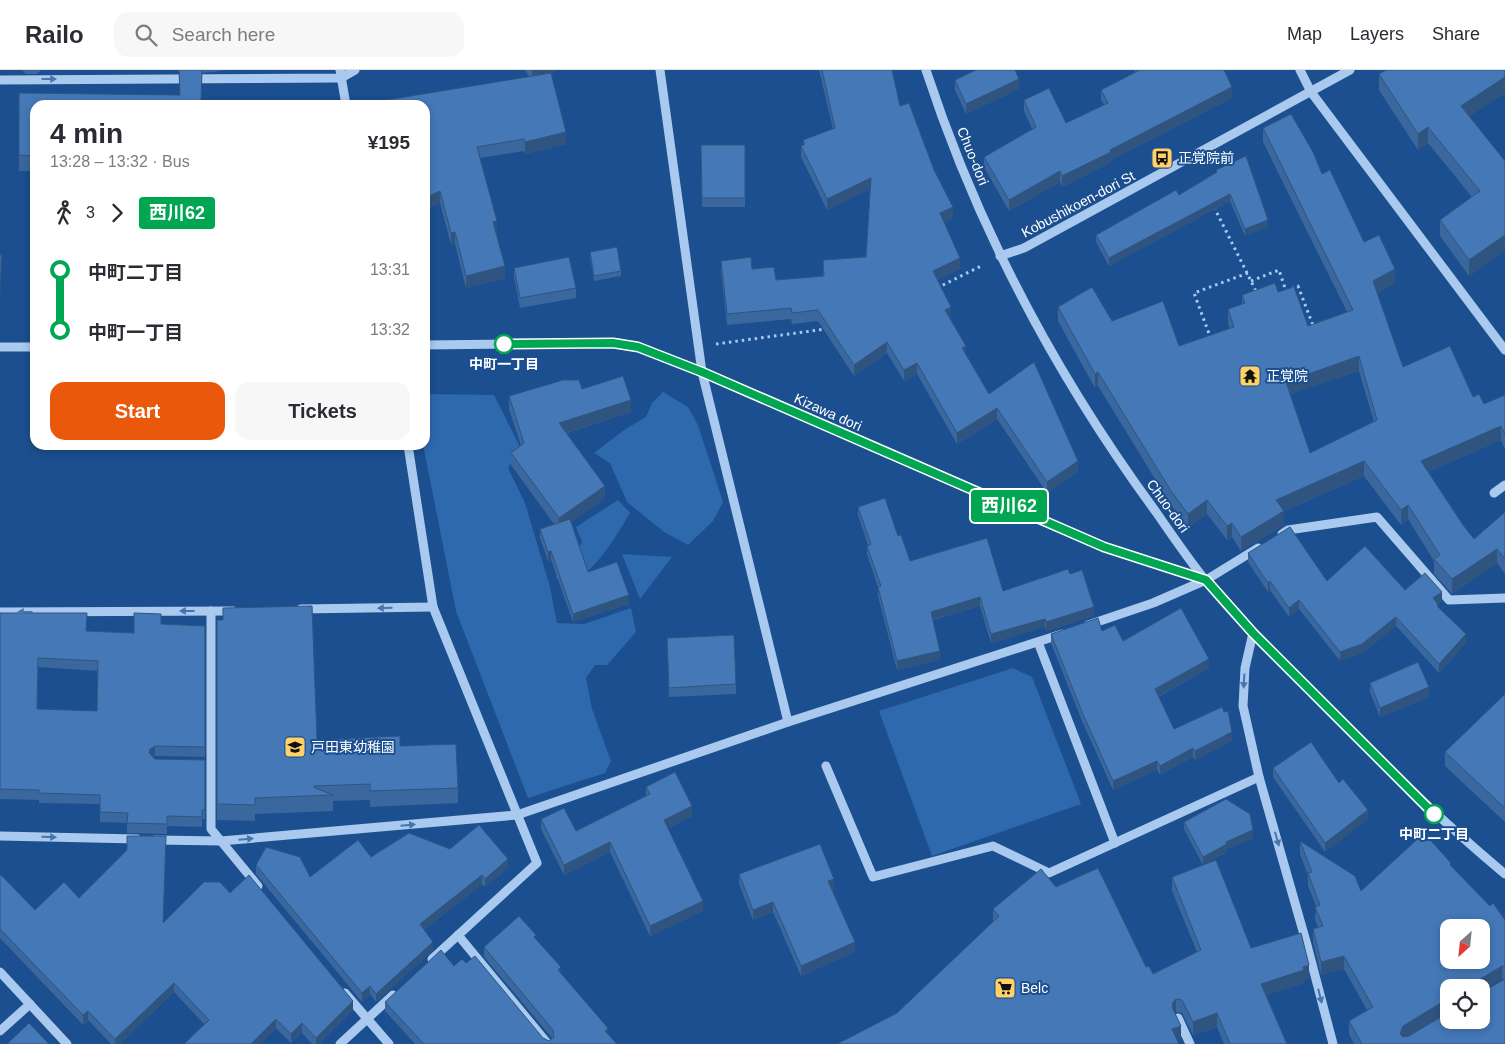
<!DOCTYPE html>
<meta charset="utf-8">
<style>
:root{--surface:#fff;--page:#f7f7f7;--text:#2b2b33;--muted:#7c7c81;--line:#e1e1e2;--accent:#ea580c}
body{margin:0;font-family:Helvetica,"Noto Sans JP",sans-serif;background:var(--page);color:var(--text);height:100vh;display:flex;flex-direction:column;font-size:19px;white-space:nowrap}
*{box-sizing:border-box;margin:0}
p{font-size:16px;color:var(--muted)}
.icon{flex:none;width:28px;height:28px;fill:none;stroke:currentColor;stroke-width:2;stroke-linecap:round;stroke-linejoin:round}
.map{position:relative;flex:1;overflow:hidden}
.side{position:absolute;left:30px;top:30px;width:400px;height:350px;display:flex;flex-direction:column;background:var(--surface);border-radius:15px;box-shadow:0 2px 8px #0003}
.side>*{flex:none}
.badge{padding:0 10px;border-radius:4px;font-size:18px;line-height:32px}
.needle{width:32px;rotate:207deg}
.controls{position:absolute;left:1440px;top:849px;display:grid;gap:10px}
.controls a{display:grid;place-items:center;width:50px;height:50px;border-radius:10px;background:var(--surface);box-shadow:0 2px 8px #0003;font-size:25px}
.map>.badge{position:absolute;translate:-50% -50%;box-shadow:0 0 0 2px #fff}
.legs{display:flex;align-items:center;gap:8px;height:55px;padding:0 20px;font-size:16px}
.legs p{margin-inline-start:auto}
.headline{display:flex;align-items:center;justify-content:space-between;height:85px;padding:0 20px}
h1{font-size:28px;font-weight:700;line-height:38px}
.primary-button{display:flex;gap:10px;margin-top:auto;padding:10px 20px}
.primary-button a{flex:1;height:58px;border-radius:15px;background:var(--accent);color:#fff;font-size:20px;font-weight:700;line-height:58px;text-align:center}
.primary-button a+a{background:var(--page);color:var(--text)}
ul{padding:0 20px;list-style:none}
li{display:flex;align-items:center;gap:18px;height:60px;font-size:19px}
li i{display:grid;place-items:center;width:8px;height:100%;margin:0 6px;background:currentColor}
li i::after{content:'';width:12px;height:12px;margin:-6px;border:4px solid;border-radius:50%;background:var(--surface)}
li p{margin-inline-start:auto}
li:first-child i{background:linear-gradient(#0000 50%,currentColor 0)}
li:last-child i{background:linear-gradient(currentColor 50%,#0000 0)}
header{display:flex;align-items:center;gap:30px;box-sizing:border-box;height:70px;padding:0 25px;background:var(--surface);border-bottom:1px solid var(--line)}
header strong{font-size:24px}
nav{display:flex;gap:28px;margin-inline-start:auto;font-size:18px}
.search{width:350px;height:45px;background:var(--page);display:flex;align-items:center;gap:12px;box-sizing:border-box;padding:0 18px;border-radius:15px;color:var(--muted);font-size:19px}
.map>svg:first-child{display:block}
.green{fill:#2e69ad}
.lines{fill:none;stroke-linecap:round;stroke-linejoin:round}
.path{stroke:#a9c9ee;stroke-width:3;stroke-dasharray:2.5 4;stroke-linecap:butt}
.minor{stroke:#a9c9ee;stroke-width:9}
.wall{fill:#3a679d;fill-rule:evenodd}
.shaded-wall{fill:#305480}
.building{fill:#4478b7;stroke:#305480;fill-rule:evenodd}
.oneway{fill:#4674ac}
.line-1-casing{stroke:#fff;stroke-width:11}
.line-1{stroke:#00a651;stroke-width:8}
.stop-1-dot{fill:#fff;stroke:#00a651;stroke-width:2.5}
.labels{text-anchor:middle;stroke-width:4;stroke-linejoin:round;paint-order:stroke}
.street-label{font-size:14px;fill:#fff;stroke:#1b4f8f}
.poi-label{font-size:14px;fill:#fff;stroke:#1b4f8f;text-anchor:start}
.stop-label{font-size:14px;font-weight:bold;fill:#fff;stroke:#1b4f8f}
</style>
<header>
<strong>Railo</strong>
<div class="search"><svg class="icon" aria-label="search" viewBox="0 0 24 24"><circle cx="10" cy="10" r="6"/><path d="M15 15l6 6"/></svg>Search here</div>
<nav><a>Map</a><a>Layers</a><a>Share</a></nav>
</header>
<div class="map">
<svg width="1505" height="974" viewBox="0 0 1505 974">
<rect width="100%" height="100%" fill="#1b4f8f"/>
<!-- green -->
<g class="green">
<polygon points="663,322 688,337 698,355 723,432 713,451 688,475 664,462 627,432 610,393 594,383 624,360 646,347 652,333"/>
<polygon points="425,324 494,325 520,377 508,398 525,433 550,517 557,553 584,554 631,538 636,562 607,595 595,595 586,608 592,639 611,691 605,703 528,728 456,541 423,375 425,375"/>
<path d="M618,430L630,443C613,471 598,498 568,516L556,508L559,493L576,484L582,472L576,457Z"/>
<polygon points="622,484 672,487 640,529"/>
<polygon points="1013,598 1032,607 1081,734 932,786 879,641"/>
</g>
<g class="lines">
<!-- path -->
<g class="path">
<polyline points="1214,137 1257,223"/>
<polyline points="1251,211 1279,200 1286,221 1298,216 1314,258"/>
<polyline points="937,218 983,195"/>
<polyline points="1211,269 1194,223 1248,203"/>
<polyline points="716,274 826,259"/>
</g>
<!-- minor -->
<g class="minor">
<polyline points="340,0 346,35"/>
<polyline points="660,0 702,302 788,652"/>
<path d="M926,0C978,159 1057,307 1156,442C1172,465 1188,489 1206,511C1240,553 1279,590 1317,628C1378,690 1439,749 1505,804"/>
<polyline points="1300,0 1311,22 1505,280"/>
<polyline points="0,10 341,8 355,0"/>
<polyline points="1000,186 1024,178 1350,0"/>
<polyline points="425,275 613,273 639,277 702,302 1104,477 1205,510"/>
<polyline points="0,277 35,277"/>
<polyline points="408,375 433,537 537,793 432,889"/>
<polyline points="1494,423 1505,415"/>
<polyline points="1282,464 1288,460 1377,447 1449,530 1505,528"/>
<polyline points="301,539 433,537"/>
<polyline points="211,541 211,759 258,816"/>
<polyline points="0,542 233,541"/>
<polyline points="1088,555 1153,533 1206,510 1258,478"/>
<polyline points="1253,563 1245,598 1243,636 1259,707 1307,875 1333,974"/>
<polyline points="1038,572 1115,773"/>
<polyline points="826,696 873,807 993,776 1049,803 1259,707"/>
<polyline points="0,766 137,769"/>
<polyline points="155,770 221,771 517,745 788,652 1062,564"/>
<polyline points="458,865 548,974"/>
<polyline points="0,902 67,974"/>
<polyline points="345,923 389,974"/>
<polyline points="1178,948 1190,974"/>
<polyline points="0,961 30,934"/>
<polyline points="340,974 393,925"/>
</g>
</g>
<!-- wall -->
<g class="wall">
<polygon points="22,0 41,0 37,4 26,4"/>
<polygon points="178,0 226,0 213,2 202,3 201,32 35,35 35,101 19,101 19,23 180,25 179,3"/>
<polygon points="525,0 557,0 551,3 566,74 525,84 524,81 480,88 497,163 496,163 505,208 466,218 455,174 451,175 440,133 425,140 425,35 374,35 374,32 529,7"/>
<polygon points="819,0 892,0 900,36 953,148 944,152 960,199 937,210 951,248 950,249 966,284 989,324 1078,402 1047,423 997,349 957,374 917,304 904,311 887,283 854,306 818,251 792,254 791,249 727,255 721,202 721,191 752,199 776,210 823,206 823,190 866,187 870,119 827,140 801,87 801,76 803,75 803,70 833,59"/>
<polygon points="1134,0 1224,0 1232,28 1111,90 1111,92 1062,117 1060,112 1009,141 984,97 984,87 1032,59 1024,41 1024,30 1066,53 1104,35 1101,30 1101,20 1135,2"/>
<polygon points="1505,0 1505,23 1469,46 1505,91 1505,180 1469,206 1440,166 1440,150 1472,127 1428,73 1418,80 1379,20 1379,4"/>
<polygon points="955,10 1019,19 966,44 955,20"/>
<path d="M1263,58L1322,104L1364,172L1395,213L1377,223L1403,297L1473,327L1484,334L1505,325V379L1501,370L1428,402L1463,455L1474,469L1505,442V504L1497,493L1452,524L1434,504V491L1408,449L1401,455L1364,406L1284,441V455L1241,481L1232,467L1227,470L1207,444L1188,458L1171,435L1098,316L1095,318L1058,251V237L1112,251L1179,276L1230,259L1228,253V239L1242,234V225L1278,222L1308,256L1347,242L1263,72ZM1359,301L1374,352L1310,383L1290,324Z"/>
<polygon points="701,75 745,75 745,137 702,137"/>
<polygon points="1216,100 1268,157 1245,166 1230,131 1109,196 1096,172 1096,165 1179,125 1216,103"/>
<polygon points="590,182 621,201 621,206 594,211 590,187"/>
<polygon points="514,198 576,218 576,228 520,238 514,207"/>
<polygon points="582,319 631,342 567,363 605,428 571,452 588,502 629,534 573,552 551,490 548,491 540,468 540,459 554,454 511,395 511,383 521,376 509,339 509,326"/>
<polygon points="858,437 898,466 910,491 1003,521 1070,504 1094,546 1046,561 1045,557 991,573 980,536 933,550 940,590 897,600 878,526 878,517 867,484 867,476 868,475 858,445"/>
<polygon points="1248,483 1327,511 1405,520 1442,531 1438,534 1438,538 1466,573 1439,603 1396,556 1362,583 1340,591 1299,539 1289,547 1270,520 1268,522 1248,492"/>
<polygon points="223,538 317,670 400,676 458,718 458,733 370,737 370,730 333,731 333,741 255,744 255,751 217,750 217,550 223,550"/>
<path d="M0,543L86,561L134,563L161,554L205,556V687L155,686L153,687L155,689L205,690V749H202V757L167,756V764L127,763V753L100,752V734L39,733V730L0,729ZM38,597L98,601L97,641L37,639Z"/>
<polygon points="1102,561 1123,571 1209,598 1158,627 1174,659 1232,671 1195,690 1193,687 1160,705 1157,700 1113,720 1082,651 1051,573 1051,564"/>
<polygon points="667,568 736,614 736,624 669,627"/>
<polygon points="1370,613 1429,627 1380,647 1370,622"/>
<polygon points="1505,624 1505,752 1445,696 1445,682"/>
<polygon points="1273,698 1339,713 1368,749 1325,782 1273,707"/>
<polygon points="646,717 692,746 668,758 703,841 650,866 610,782 564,805 541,759 541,749 576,761 646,726"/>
<polygon points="1184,752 1253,768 1227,779 1227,782 1203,795 1184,759"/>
<path d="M1300,771L1361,821L1451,796L1490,836L1505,850V974H1354L1349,964V951L1367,940L1344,899L1321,905L1313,872V859L1318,857L1315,850L1316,836L1308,816V805L1300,784ZM1502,909L1504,910L1484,921H1482ZM1449,918L1481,950H1449ZM1446,943H1448L1409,966H1407Z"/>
<polygon points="166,776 163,852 230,823 353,940 319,974 312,974 302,963 291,973 276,958 260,974 184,974 204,954 174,922 120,974 111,974 88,950 83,955 0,868 0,804 35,840 79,828"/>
<polygon points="450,779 508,798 485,817 482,814 424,860 433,880 376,932 370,924 362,932 256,804 256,795 310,807 371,787"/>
<polygon points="739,804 834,819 832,820 855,882 801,906 773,842 753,850 739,814"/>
<polygon points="1172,807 1251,878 1309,909 1304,910 1304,913 1266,925 1287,974 1224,974 1217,957 1193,965 1182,943 1176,942 1175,943 1181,969 1177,970 897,943 993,852 993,839 1056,817 1153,904 1197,882 1172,821"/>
<polygon points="536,869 561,904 608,965 617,974 415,974 385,941 385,932 454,896 543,968 549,971 552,968 484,887 484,877"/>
</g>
<!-- shaded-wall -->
<g class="shaded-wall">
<polygon points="532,0 557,0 532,13"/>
<polygon points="1505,7 1505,23 1461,52 1461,36"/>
<polygon points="1019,9 1019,19 966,44 966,34"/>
<polygon points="1232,17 1232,28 1111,90 1111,92 1062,117 1062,106 1110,80"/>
<polygon points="1428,57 1428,73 1418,80 1418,64"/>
<polygon points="566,62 566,74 525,84 525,72"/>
<polygon points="1060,101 1060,112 1009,141 1009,130"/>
<polygon points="871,108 871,119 827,140 827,129"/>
<polygon points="440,121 440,133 425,140 425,128"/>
<polygon points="1230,124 1230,131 1109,196 1109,188"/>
<polygon points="953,137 953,148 940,154 940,143"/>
<polygon points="1268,150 1268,157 1245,166 1245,159"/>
<polygon points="497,151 497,163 493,164 493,152"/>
<polygon points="455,162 455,174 451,175 451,163"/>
<polygon points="1505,165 1505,180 1469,206 1469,190"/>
<polygon points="960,188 960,199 933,212 933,201"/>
<polygon points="505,196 505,208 466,218 466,206"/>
<polygon points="1395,199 1395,213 1373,225 1373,211"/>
<polygon points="951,237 951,248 945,251 945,240"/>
<polygon points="887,272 887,283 854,306 854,295"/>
<polygon points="966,276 966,287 962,278"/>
<polygon points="1359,286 1359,301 1286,326 1286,312"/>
<polygon points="917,293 917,304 904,311 904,300"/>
<polygon points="1098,302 1098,316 1095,318 1095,304"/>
<polygon points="631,330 631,342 559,365 559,353"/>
<polygon points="997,338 997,349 957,374 957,363"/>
<polygon points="1501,356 1501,370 1421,405 1421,391"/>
<polygon points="1078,391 1078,402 1047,423 1047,412"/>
<polygon points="1364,391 1364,406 1276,444 1276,430"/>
<polygon points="605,416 605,428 559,461 559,448"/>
<polygon points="1207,430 1207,444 1188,458 1188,444"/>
<polygon points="1408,435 1408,449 1401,455 1401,440"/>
<polygon points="1284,441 1284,455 1241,481 1241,467"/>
<polygon points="1232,453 1232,467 1227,470 1227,456"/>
<polygon points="1497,479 1497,493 1452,524 1452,509"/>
<polygon points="551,481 551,490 548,491 548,482"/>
<polygon points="1270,511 1270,520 1268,522 1268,513"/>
<polygon points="1442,522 1442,531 1433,537 1433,528"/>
<polygon points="629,525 629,534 573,552 573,544"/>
<polygon points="980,527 980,536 931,550 931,542"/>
<polygon points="1299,530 1299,539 1289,547 1289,538"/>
<polygon points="1094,537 1094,546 1046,561 1046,552"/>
<polygon points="1396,547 1396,556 1362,583 1340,591 1340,582"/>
<polygon points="1045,549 1045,557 991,573 991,564"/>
<polygon points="1466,564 1466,573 1439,603 1439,594"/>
<polygon points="940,581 940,590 897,600 897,591"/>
<polygon points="1209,589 1209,598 1155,628 1155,619"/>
<polygon points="1429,617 1429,627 1380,647 1380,638"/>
<polygon points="1232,662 1232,671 1195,690 1195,681"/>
<polygon points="155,676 155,686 150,688 149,683 150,679"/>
<polygon points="1193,678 1193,687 1160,705 1160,696"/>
<polygon points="1157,691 1157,700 1113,720 1113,711"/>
<polygon points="692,736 692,746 664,760 664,750"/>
<polygon points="1368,740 1368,749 1325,782 1325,773"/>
<polygon points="1253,760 1253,768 1227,779 1227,782 1203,795 1203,787 1226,772"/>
<polygon points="610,772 610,782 564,805 564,795"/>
<polygon points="508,789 508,798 485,817 485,809"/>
<polygon points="482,805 482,814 420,863 420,854"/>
<polygon points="834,809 834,819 828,821 828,811"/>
<polygon points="703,831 703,841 650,866 650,856"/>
<polygon points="773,832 773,842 753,850 753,840"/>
<polygon points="433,872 433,880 376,932 376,924"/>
<polygon points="855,872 855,882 801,906 801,896"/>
<polygon points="1344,886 1344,899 1321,905 1321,892"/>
<polygon points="1309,895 1309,909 1304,910 1304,913 1261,927 1261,914 1303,897"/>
<polygon points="1502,896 1502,909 1481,922 1481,918 1475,918 1475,915 1477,911"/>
<polygon points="561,897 561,906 558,900"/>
<polygon points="174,913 174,922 120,974 115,974 115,969"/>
<polygon points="370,916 370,924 362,932 362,923"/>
<polygon points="1176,929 1176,942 1173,945 1173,932"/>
<polygon points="1446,930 1446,943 1403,969 1400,964 1403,956"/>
<polygon points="353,931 353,940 319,974 316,974 316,968"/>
<polygon points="88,941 88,950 83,955 83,945"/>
<polygon points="1217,943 1217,957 1193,965 1193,952"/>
<polygon points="276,949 276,958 260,974 251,974"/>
<polygon points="302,953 302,963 291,973 291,964"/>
<polygon points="1181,956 1181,969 1172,972 1172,959"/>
<polygon points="608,958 608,967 605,961"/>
</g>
<!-- building -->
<g class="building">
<polygon points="179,0 202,0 201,32 323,32 323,35 35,35 35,86 19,85 19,23 180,25"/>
<polygon points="822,0 892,0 900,36 909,33 934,100 953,137 940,143 960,188 933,201 951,237 945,240 966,276 962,278 989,324 1034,292 1078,391 1047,412 997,338 957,363 917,293 904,300 887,272 854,295 818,240 792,243 791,238 727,244 721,191 751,187 752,199 774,197 776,210 824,206 823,190 866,187 871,108 827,129 801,76 805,74 803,70 835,58"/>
<polygon points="976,0 1015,0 1019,9 966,34 955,10"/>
<polygon points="1140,0 1224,0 1232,17 1110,80 1111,82 1062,106 1060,101 1009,130 984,87 1036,57 1024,30 1049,18 1066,53 1108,33 1101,20"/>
<polygon points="1386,0 1505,0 1505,7 1461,36 1505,91 1505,165 1469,190 1440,150 1480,121 1428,57 1418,64 1379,4"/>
<polygon points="551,3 566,62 525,72 524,69 477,77 497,151 493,152 505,196 466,206 455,162 451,163 440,121 425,128 425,35 375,35 374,32"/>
<path d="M1291,44L1313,82L1322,104L1330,100L1364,172L1379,165L1395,199L1373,211L1403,297L1450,276L1473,327L1479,324L1484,334L1505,325V365L1501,356L1421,391L1463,455L1474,469L1505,442V489L1497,479L1452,509L1434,489L1440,485L1408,435L1401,440L1364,391L1276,430L1284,441L1241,467L1232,453L1227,456L1207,430L1188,444L1171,421L1098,302L1095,304L1058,237L1092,217L1112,251L1163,231L1179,276L1234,257L1228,239L1245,233L1242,225L1275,213L1278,222L1294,217L1308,256L1353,240L1263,58ZM1359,286L1377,350L1310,383L1286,312Z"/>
<polygon points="701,75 745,75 745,128 702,128"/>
<polygon points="1246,86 1268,150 1245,159 1230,124 1109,188 1096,165 1176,120 1179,125 1217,102 1216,100"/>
<polygon points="617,177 621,201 594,206 590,182"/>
<polygon points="0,185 2,185 0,223"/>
<polygon points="569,187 576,218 520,228 514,198"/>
<polygon points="623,306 631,330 559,353 605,416 559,448 511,383 524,373 509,326 563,310 579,310 582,319"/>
<polygon points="885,428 898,466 901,465 910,491 987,468 1003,521 1068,499 1070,504 1082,500 1094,537 1046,552 1045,549 991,564 980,527 931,542 940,581 897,591 878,517 881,516 867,476 871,474 858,437"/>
<polygon points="570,449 588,502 617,492 629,525 573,544 551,481 548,482 540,459"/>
<polygon points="1290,457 1327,511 1365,476 1405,520 1425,503 1442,522 1433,528 1438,534 1437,536 1466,564 1439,594 1396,547 1362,574 1340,582 1299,530 1289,538 1270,511 1268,513 1248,483"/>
<polygon points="312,536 317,670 400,666 400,676 456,674 458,718 370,721 370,714 314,716 315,718 333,725 255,728 255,735 217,734 217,550 223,550 223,538"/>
<polygon points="1181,538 1209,589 1155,619 1174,659 1222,637 1224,642 1228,641 1232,662 1195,681 1193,678 1160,696 1157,691 1113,711 1082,642 1051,564 1098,548 1102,561 1115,555 1123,571"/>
<path d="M0,543H87L86,561L134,563V543L161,544V554L205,556V677L155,676L150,679L149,683L155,689L205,690V740H202V747L167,746V754L127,753L128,743L100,742V725L39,723V720L0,719ZM38,588L98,591L97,641L37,639Z"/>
<polygon points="734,565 736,614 669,618 667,568"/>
<polygon points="1418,592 1429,617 1380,638 1370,613"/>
<polygon points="1505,624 1505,738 1445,682"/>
<polygon points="1311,672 1339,713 1343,709 1368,740 1325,773 1273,698"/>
<polygon points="675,702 692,736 664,750 703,831 650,856 610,772 564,795 541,749 564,738 576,761 650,724 646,717"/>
<polygon points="1226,729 1250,744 1253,760 1226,772 1227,774 1203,787 1184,752"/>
<polygon points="479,755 508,789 485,809 482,805 420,854 433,872 376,924 370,916 362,923 256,795 266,777 300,787 310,807 358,770 371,787 409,763 450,779"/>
<path d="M1424,763L1451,793L1450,795L1490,836L1493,833L1505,850V897L1502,896L1477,911L1475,915V918H1449V929L1446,930L1403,956L1400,964L1403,967L1409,966L1449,942V950H1481V921H1484L1505,909V974H1362L1349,951L1373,937L1344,886L1321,892L1313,859L1323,856L1315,837L1320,835L1308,803L1312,802L1300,771L1355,806L1361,821ZM1449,858H1481V890H1449Z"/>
<polygon points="127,766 166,766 163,853 204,812 220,812 230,823 249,805 353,931 316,968 302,953 291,964 276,949 251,974 184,974 209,950 174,913 115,969 88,941 83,945 0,859 0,804 35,840 64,812 79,828 127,780"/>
<polygon points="820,774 834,809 828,811 855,872 801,896 773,832 753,840 739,804"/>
<polygon points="1216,790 1251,878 1301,863 1309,895 1303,897 1304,900 1261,914 1287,974 1230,974 1217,943 1193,952 1182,930 1176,929 1173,932 1172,937 1181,956 1172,959 1179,974 837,974 897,943 999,846 993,839 1041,799 1056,817 1098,798 1146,897 1149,896 1153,904 1201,880 1172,807"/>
<polygon points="519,846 536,865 534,867 561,897 558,900 608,958 605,961 617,974 424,974 385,932 441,880 454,896 462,889 466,893 475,886 543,968 549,971 554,967 553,960 484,877"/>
<polygon points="29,953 49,974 7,974"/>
</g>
<!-- one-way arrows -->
<defs><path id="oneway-solid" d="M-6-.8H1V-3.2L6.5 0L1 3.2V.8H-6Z" transform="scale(1.25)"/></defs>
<g class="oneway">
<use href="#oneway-solid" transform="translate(49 9)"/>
<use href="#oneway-solid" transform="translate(385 538) rotate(179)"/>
<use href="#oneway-solid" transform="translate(187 541) rotate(180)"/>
<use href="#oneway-solid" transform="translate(25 542) rotate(180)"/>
<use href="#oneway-solid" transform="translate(1244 611) rotate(93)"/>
<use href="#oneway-solid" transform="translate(408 755) rotate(-5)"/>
<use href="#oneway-solid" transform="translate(49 767) rotate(1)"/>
<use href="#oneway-solid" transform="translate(246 769) rotate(-5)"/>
<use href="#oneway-solid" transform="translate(1277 769) rotate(74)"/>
<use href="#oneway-solid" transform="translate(1320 926) rotate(76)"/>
</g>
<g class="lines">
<!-- line-1 casing -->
<g class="line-1-casing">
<polyline id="line-1" points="504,274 613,273 638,277 702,302 1104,477 1206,510 1253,563 1434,744"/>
</g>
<!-- line-1 -->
<use href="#line-1" class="line-1"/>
</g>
<!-- icons -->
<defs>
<g id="bus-square" transform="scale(1.125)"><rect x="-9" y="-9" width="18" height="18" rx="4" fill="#ffd166" stroke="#1b4f8f"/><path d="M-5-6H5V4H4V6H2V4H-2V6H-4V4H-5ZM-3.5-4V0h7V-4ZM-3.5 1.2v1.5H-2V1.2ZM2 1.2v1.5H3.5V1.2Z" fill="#111"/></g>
<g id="temple-square" transform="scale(1.125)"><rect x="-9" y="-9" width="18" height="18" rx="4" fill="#ffd166" stroke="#1b4f8f"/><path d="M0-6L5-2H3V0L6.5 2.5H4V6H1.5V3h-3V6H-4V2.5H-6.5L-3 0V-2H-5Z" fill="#111"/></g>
<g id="school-square" transform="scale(1.125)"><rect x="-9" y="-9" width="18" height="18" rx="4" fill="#ffd166" stroke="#1b4f8f"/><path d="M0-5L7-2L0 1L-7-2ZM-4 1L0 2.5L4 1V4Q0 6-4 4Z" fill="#111"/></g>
<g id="supermarket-square" transform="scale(1.125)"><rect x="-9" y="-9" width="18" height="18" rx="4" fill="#ffd166" stroke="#1b4f8f"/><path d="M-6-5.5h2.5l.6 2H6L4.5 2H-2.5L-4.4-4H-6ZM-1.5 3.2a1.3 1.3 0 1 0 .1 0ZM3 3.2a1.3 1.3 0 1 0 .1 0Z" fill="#111"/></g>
</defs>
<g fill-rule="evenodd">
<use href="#bus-square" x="1162" y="88"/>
<use href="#temple-square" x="1250" y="306"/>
<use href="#school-square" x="295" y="677"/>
<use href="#supermarket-square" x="1005" y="918"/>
</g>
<!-- markers -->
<g class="stop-1-dot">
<circle cx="504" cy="274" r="9"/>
<circle cx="1434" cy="744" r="9"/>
</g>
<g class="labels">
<!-- street labels -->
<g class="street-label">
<text transform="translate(973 86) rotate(68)" y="5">Chuo-dori</text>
<text transform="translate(1078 134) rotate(-28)" y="5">Kobushikoen-dori St</text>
<text transform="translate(828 342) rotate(24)" y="5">Kizawa dori</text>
<text transform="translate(1168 436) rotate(54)" y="5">Chuo-dori</text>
</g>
<!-- poi labels -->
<g class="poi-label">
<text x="1178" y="93">正覚院前</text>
<text x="1266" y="311">正覚院</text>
<text x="311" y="682">戸田東幼稚園</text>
<text x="1021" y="923">Belc</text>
</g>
<!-- stop labels -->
<g class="stop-label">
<text x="504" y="299">中町一丁目</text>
<text x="1434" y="769">中町二丁目</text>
</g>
</g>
</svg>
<div class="controls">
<a><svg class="needle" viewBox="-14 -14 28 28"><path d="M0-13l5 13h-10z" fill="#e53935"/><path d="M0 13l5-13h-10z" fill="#7c7c81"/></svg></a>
<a><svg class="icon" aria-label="locate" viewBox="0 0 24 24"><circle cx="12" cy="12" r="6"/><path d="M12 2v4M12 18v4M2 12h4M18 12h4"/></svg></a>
</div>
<b class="badge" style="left:1009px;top:436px;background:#00a651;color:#fff">西川62</b>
<section class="side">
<div class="headline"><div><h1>4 min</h1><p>13:28 – 13:32 · Bus</p></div><b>¥195</b></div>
<div class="legs"><svg class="icon" aria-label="walk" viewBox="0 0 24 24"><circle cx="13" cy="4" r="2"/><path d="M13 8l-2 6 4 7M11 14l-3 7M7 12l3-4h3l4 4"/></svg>3<svg class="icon" aria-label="forward" viewBox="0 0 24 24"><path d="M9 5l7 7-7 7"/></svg><b class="badge" style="background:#00a651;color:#fff">西川62</b></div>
<ul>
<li><i style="color:#00a651"></i><b>中町二丁目</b><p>13:31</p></li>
<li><i style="color:#00a651"></i><b>中町一丁目</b><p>13:32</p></li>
</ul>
<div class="primary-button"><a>Start</a><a>Tickets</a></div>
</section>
</div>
